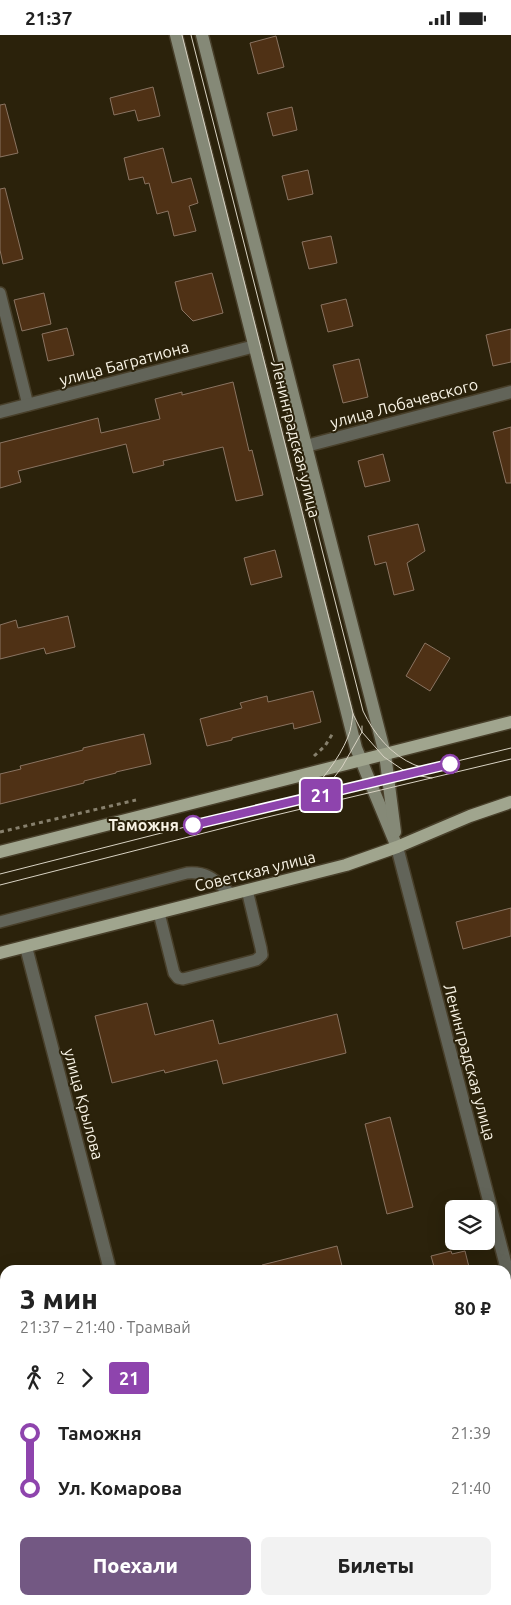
<!DOCTYPE html>
<html lang="ru">
<meta charset="utf-8">
<style>
:root{--surface:#fff;--page:#f2f2f2;--text:#222;--muted:#767676;--accent:#735883}
body{margin:0;font-family:Ubuntu,sans-serif;background:var(--page);color:var(--text);height:100vh;display:flex;flex-direction:column;font-size:19px;white-space:nowrap}
*{box-sizing:border-box;margin:0}
p{font-size:16px;color:var(--muted)}
.icon{flex:none;width:28px;height:28px;fill:none;stroke:currentColor;stroke-width:2;stroke-linecap:round;stroke-linejoin:round}
.map{position:relative;flex:1;overflow:hidden}
.sheet{position:absolute;left:0px;top:1230px;width:511px;height:340px;display:flex;flex-direction:column;background:var(--surface);border-radius:15px 15px 0 0;box-shadow:0 5px 20px #0002}
.sheet>*{flex:none}
.badge{padding:0 10px;border-radius:4px;font-size:18px;line-height:32px}
.buttons{position:absolute;left:445px;top:1165px;display:grid;gap:10px}
.buttons a{display:grid;place-items:center;width:50px;height:50px;border-radius:8px;background:var(--surface);box-shadow:0 5px 20px #0002;font-size:25px}
.map>.badge{position:absolute;translate:-50% -50%;box-shadow:0 0 0 2px #fff}
.legs{display:flex;align-items:center;gap:8px;height:55px;padding:0 20px;font-size:16px}
.legs p{margin-inline-start:auto}
.overview{display:flex;align-items:center;justify-content:space-between;height:85px;padding:0 20px}
h1{font-size:28px;font-weight:800;line-height:38px}
.action{display:flex;gap:10px;margin-top:auto;padding:10px 20px}
.action a{flex:1;height:58px;border-radius:8px;background:var(--accent);color:#fff;font-size:20px;font-weight:800;line-height:58px;text-align:center}
.action a+a{background:var(--page);color:var(--text)}
ul{padding:0 20px;list-style:none}
li{display:flex;align-items:center;gap:18px;height:55px;font-size:19px}
li i{display:grid;place-items:center;width:8px;height:100%;margin:0 6px;background:currentColor}
li i::after{content:'';width:12px;height:12px;margin:-6px;border:4px solid;border-radius:50%;background:var(--surface)}
li p{margin-inline-start:auto}
li:first-child i{background:linear-gradient(#0000 50%,currentColor 0)}
li:last-child i{background:linear-gradient(currentColor 50%,#0000 0)}
.status{display:flex;justify-content:space-between;align-items:center;height:35px;padding:0 25px;background:var(--surface);direction:ltr}
.status svg{height:14px;fill:currentColor}
.map>svg:first-child{display:block}
.building{fill:#4f3115;stroke:#8a7462}
.lines{fill:none;stroke-linecap:round;stroke-linejoin:round}
.service-casing{stroke:#483f2a;stroke-width:14}
.minor-casing{stroke:#483f2a;stroke-width:15}
.tertiary-casing{stroke:#483f2a;stroke-width:15}
.secondary-casing{stroke:#483f2a;stroke-width:15}
.primary-casing{stroke:#483f2a;stroke-width:15}
.path{stroke:#87806d;stroke-width:3;stroke-dasharray:4 4;stroke-linecap:butt}
.service{stroke:#626459;stroke-width:11}
.minor{stroke:#626459;stroke-width:12}
.tertiary{stroke:#626459;stroke-width:12}
.secondary{stroke:#858977;stroke-width:12}
.primary{stroke:#a0a58e;stroke-width:12}
.tram{stroke:#d8d2c3;stroke-width:1}
.line-1-casing{stroke:#fff;stroke-width:11}
.line-1{stroke:#8e44ad;stroke-width:8}
.stop-1-dot{fill:#fff;stroke:#8e44ad;stroke-width:2.5}
.labels{text-anchor:middle;stroke-width:4;stroke-linejoin:round;paint-order:stroke}
.street-label{font-size:16px;fill:#f8f3e5;stroke:#2b220b}
.stop-label{font-size:16px;font-weight:bold;fill:#f8f3e5;stroke:#2b220b;text-anchor:end}
</style>
<div class="status"><b>21:37</b><svg viewBox="0 0 49 12"><path d="M0 12V9h3v3zM5 12V6h3v6zM10 12V3h3v9zM15 12V0h3v12zM26 1h20v11H26zM47 4h2v5h-2z"/></svg></div>
<div class="map">
<svg width="511" height="1570" viewBox="0 0 511 1570">
<rect width="100%" height="100%" fill="#2b220b"/>
<!-- building -->
<g class="building">
<polygon points="276,1 284,32 258,39 250,8"/>
<polygon points="153,52 160,81 138,86 135,75 114,80 110,63"/>
<polygon points="5,69 18,118 0,122 0,70"/>
<polygon points="292,72 297,95 273,101 267,78"/>
<polygon points="163,113 172,148 191,143 198,168 189,171 196,196 174,201 168,176 157,179 149,148 145,149 143,142 129,145 124,123"/>
<polygon points="308,135 313,159 288,165 282,141"/>
<polygon points="5,153 23,224 3,229 0,215 0,154"/>
<polygon points="331,201 337,228 309,234 302,207"/>
<polygon points="212,238 223,278 193,286 182,275 175,247"/>
<polygon points="44,258 51,289 22,296 14,265"/>
<polygon points="346,264 353,291 328,297 321,270"/>
<polygon points="67,293 74,320 48,326 42,299"/>
<polygon points="511,294 511,327 493,331 486,300"/>
<polygon points="359,324 368,362 343,368 333,330"/>
<polygon points="233,347 249,416 252,415 263,460 236,466 223,412 163,426 164,430 133,438 126,409 18,436 21,447 0,453 0,408 98,383 101,398 160,384 155,364 182,357 182,360"/>
<polygon points="511,392 511,448 506,448 493,397"/>
<polygon points="383,419 390,446 365,452 358,426"/>
<polygon points="418,489 425,516 407,528 414,555 394,560 386,527 375,530 368,501"/>
<polygon points="275,515 282,542 251,550 244,523"/>
<polygon points="68,581 75,612 46,619 44,613 0,624 0,590 16,585 18,593"/>
<polygon points="425,608 450,623 430,656 406,641"/>
<polygon points="313,656 321,687 294,694 293,688 232,703 232,705 207,711 200,684 242,673 240,668 267,661 268,667"/>
<polygon points="144,699 151,729 116,737 116,738 84,746 84,748 0,769 0,739 21,734 20,731 83,715 83,713"/>
<polygon points="511,873 511,901 463,914 456,887"/>
<polygon points="147,968 155,1000 213,985 219,1009 337,979 346,1018 223,1049 217,1025 165,1038 164,1035 112,1048 95,981"/>
<polygon points="390,1082 413,1172 387,1179 365,1089"/>
<polygon points="337,1211 343,1235 262,1235 262,1230"/>
<polygon points="451,1216 452,1219 465,1216 469,1232 456,1235 435,1235 431,1221"/>
</g>
<g class="lines">
<!-- service casing -->
<g class="service-casing">
<g id="service">
<polyline points="0,258 28,370"/>
<polyline points="159,878 174,938 178,943 183,944 256,925 262,920 261,913 247,855"/>
<path d="M0,887L187,838C208,836 216,846 231,859"/>
<polyline points="296,1565 297,1570"/>
</g>
</g>
<!-- minor casing -->
<g class="minor-casing">
<g id="minor">
<polyline points="0,377 255,311"/>
<polyline points="306,411 511,357"/>
<polyline points="26,912 110,1235"/>
<polyline points="506,1277 511,1275"/>
<polyline points="200,1565 202,1570"/>
</g>
</g>
<!-- tertiary casing -->
<g class="tertiary-casing">
<polyline id="tertiary" points="397,812 511,1250"/>
</g>
<!-- secondary casing -->
<g class="secondary-casing">
<g id="secondary">
<polyline points="176,0 356,713 397,812"/>
<polyline points="202,0 306,411 385,719 395,797"/>
</g>
</g>
<!-- primary casing -->
<g class="primary-casing">
<g id="primary">
<polyline points="0,817 511,687"/>
<polyline points="0,918 346,830 397,812 470,781 511,767"/>
</g>
</g>
<!-- path -->
<g class="path">
<polyline points="314,721 325,711 333,698"/>
<polyline points="0,797 136,765"/>
</g>
<!-- service -->
<use href="#service" class="service"/>
<!-- minor -->
<use href="#minor" class="minor"/>
<!-- tertiary -->
<use href="#tertiary" class="tertiary"/>
<!-- secondary -->
<use href="#secondary" class="secondary"/>
<!-- primary -->
<use href="#primary" class="primary"/>
<!-- tram -->
<g class="tram">
<polyline points="182,0 353,679 362,697 384,722 409,739 432,743"/>
<path d="M191,0L363,676C374,699 391,720 415,730C420,732 426,732 431,734"/>
<polyline points="320,761 342,732 362,697 362,691"/>
<path d="M304,763C321,747 339,724 348,702C351,695 352,686 353,679"/>
<polyline points="0,839 193,790 511,713"/>
<polyline points="0,850 255,785 511,724"/>
</g>
</g>
<g class="lines">
<!-- line-1 casing -->
<g class="line-1-casing">
<polyline id="line-1" points="193,790 450,729"/>
</g>
<!-- line-1 -->
<use href="#line-1" class="line-1"/>
</g>
<!-- markers -->
<g class="stop-1-dot">
<circle cx="450" cy="729" r="9"/>
<circle cx="193" cy="790" r="9"/>
</g>
<g class="labels">
<!-- street labels -->
<g class="street-label">
<text transform="translate(124 328) rotate(-15)" y="6">улица Багратиона</text>
<text transform="translate(404 368) rotate(-15)" y="6">улица Лобачевского</text>
<text transform="translate(296 404) rotate(76)" y="6">Ленинградская улица</text>
<text transform="translate(255 836) rotate(-14)" y="6">Советская улица</text>
<text transform="translate(470 1027) rotate(75)" y="6">Ленинградская улица</text>
<text transform="translate(84 1069) rotate(75)" y="6">улица Крылова</text>
</g>
<!-- stop labels -->
<g class="stop-label">
<text x="179" y="796">Таможня</text>
</g>
</g>
</svg>
<div class="buttons">
<a><svg class="icon" aria-label="layers" viewBox="0 0 24 24"><path d="M12 4l9 5-9 5-9-5zM3 14l9 5 9-5"/></svg></a>
</div>
<b class="badge" style="left:321px;top:760px;background:#8e44ad;color:#fff">21</b>
<section class="sheet">
<div class="overview"><div><h1>3 мин</h1><p>21:37 – 21:40 · Трамвай</p></div><b>80 ₽</b></div>
<div class="legs"><svg class="icon" aria-label="walk" viewBox="0 0 24 24"><circle cx="13" cy="4" r="2"/><path d="M13 8l-2 6 4 7M11 14l-3 7M7 12l3-4h3l4 4"/></svg>2<svg class="icon" aria-label="forward" viewBox="0 0 24 24"><path d="M9 5l7 7-7 7"/></svg><b class="badge" style="background:#8e44ad;color:#fff">21</b></div>
<ul>
<li><i style="color:#8e44ad"></i><b>Таможня</b><p>21:39</p></li>
<li><i style="color:#8e44ad"></i><b>Ул. Комарова</b><p>21:40</p></li>
</ul>
<div class="action"><a>Поехали</a><a>Билеты</a></div>
</section>
</div>
